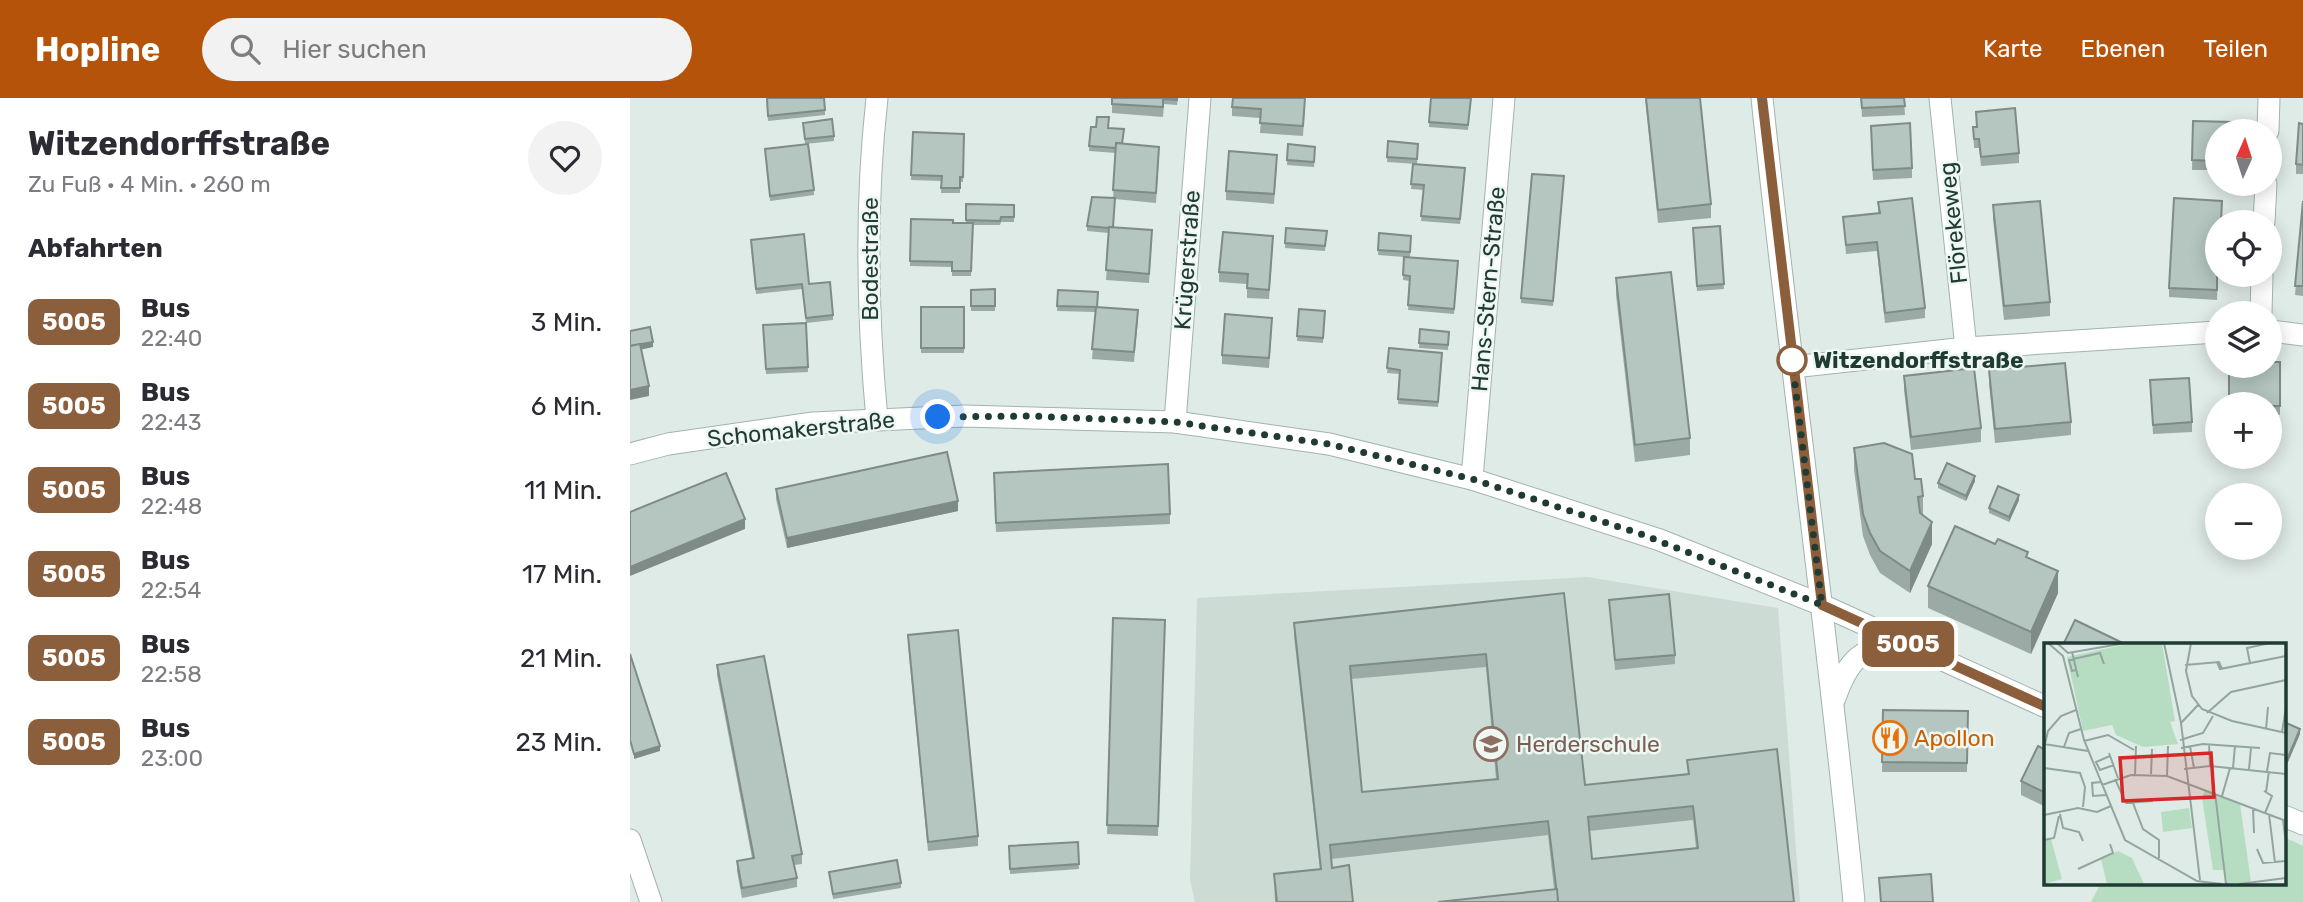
<!DOCTYPE html>
<html lang="de">
<meta charset="utf-8">
<style>
:root{--surface:#fff;--page:#f2f2f3;--text:#2b2b33;--muted:#7c7c81;--accent:#b45309}
body{margin:0;font-family:Rubik,sans-serif;background:var(--page);color:var(--text);height:100vh;display:flex;flex-direction:column;font-size:26px;white-space:nowrap}
*{box-sizing:border-box;margin:0}
p{font-size:23px;color:var(--muted)}
.icon{flex:none;width:38px;height:38px;fill:none;stroke:currentColor;stroke-width:2;stroke-linecap:round;stroke-linejoin:round}
.map{position:relative;flex:1;overflow:hidden}
.sheet{display:flex;flex-direction:column;background:var(--surface);width:630px}
.sheet>*{flex:none}
.badge{padding:0 14px;border-radius:10px;font-size:24px;line-height:46px}
.needle{width:46px;rotate:3deg}
.controls{position:absolute;left:1575px;top:21px;display:grid;gap:14px}
.controls a{display:grid;place-items:center;width:77px;height:77px;border-radius:50%;background:var(--surface);box-shadow:0 4px 18px #0003;font-size:35px}
.you{position:absolute;width:35px;height:35px;margin:-18px;border:5px solid #fff;border-radius:50%;background:#1a73e8;box-shadow:0 0 0 10px #1a73e833}
.map>.badge{position:absolute;translate:-50% -50%;box-shadow:0 0 0 4px #fff}
h2{padding:0 28px;font-size:26px;line-height:63px}
.round{display:grid;place-items:center;flex:none;width:74px;height:74px;border-radius:37px;background:var(--page)}
.overview{display:flex;align-items:center;justify-content:space-between;height:119px;padding:0 28px}
h1{font-size:33px;font-weight:700;line-height:52px}
ul{padding:0;list-style:none}
li{display:flex;align-items:center;gap:21px;height:84px;padding:0 28px}
li div{flex:1}
li b{display:block;font-size:26px}
li em{font-style:normal}
li .badge{min-width:77px;font-weight:700;text-align:center}
header{display:flex;align-items:center;gap:42px;box-sizing:border-box;height:98px;padding:0 35px;background:var(--accent);color:#fff}
header strong{font-size:33px}
nav{display:flex;gap:38px;margin-inline-start:auto;font-size:24px}
.search{width:490px;height:63px;background:var(--page);display:flex;align-items:center;gap:18px;box-sizing:border-box;padding:0 24px;border-radius:38px;color:var(--muted);font-size:26px}
main{display:flex;flex:1;min-height:0}
.map>svg:first-child{display:block}
.built{fill:#cddbd5}
.green{fill:#b6ddc1}
.lines{fill:none;stroke-linecap:round;stroke-linejoin:round}
.street-casing{stroke:#a2b3ad;stroke-width:23}
.street{stroke:#fff;stroke-width:21}
.wall{fill:#9baaa4;fill-rule:evenodd}
.shaded-wall{fill:#7e8b86}
.building{fill:#b4c6bf;stroke:#7e8b86;stroke-width:2;fill-rule:evenodd}
.line-casing{stroke:#fff;stroke-width:16}
.line{stroke:#8b5e3c;stroke-width:10}
.walk{stroke:#1f3b34;stroke-width:7;stroke-dasharray:0 12.6}
.stop-dot{fill:#fff;stroke:#8b5e3c;stroke-width:3.5}
.labels{text-anchor:middle;stroke-width:5;stroke-linejoin:round;paint-order:stroke}
.street-label{font-size:23px;fill:#1f3b34;stroke:#eff7f3}
.stop-label{font-size:23px;font-weight:bold;fill:#1f3b34;stroke:#eff7f3;text-anchor:start}
.food-label{font-size:23px;fill:#c56008;stroke:#eff7f3;text-anchor:start}
.education-label{font-size:23px;fill:#785e54;stroke:#eff7f3;text-anchor:start}
.inset-road{fill:none;stroke:#92a59f;stroke-width:2}
.view{fill:#d62828;fill-opacity:0.15;stroke:#d62828;stroke-width:3.5}
.inset-edge{fill:none;stroke:#1f3b34;stroke-width:3.5}
</style>
<header>
<strong>Hopline</strong>
<div class="search"><svg class="icon" aria-label="search" viewBox="0 0 24 24"><circle cx="10" cy="10" r="6"/><path d="M15 15l6 6"/></svg>Hier suchen</div>
<nav><a>Karte</a><a>Ebenen</a><a>Teilen</a></nav>
</header>
<main>
<section class="sheet">
<div class="overview"><div><h1>Witzendorffstraße</h1><p>Zu Fuß · 4 Min. · 260 m</p></div><a class="round"><svg class="icon" aria-label="heart" viewBox="0 0 24 24"><path d="M12 20l-8-8c-3-5 5-10 8-4 3-6 11-1 8 4z"/></svg></a></div>
<h2>Abfahrten</h2>
<ul>
<li><span class="badge" style="background:#8b5e3c;color:#fff">5005</span><div><b>Bus</b><p>22:40</p></div><em>3 Min.</em></li>
<li><span class="badge" style="background:#8b5e3c;color:#fff">5005</span><div><b>Bus</b><p>22:43</p></div><em>6 Min.</em></li>
<li><span class="badge" style="background:#8b5e3c;color:#fff">5005</span><div><b>Bus</b><p>22:48</p></div><em>11 Min.</em></li>
<li><span class="badge" style="background:#8b5e3c;color:#fff">5005</span><div><b>Bus</b><p>22:54</p></div><em>17 Min.</em></li>
<li><span class="badge" style="background:#8b5e3c;color:#fff">5005</span><div><b>Bus</b><p>22:58</p></div><em>21 Min.</em></li>
<li><span class="badge" style="background:#8b5e3c;color:#fff">5005</span><div><b>Bus</b><p>23:00</p></div><em>23 Min.</em></li>
</ul>
</section>
<div class="map">
<svg width="1673" height="804" viewBox="0 0 1673 804">
<rect width="100%" height="100%" fill="#dfebe6"/>
<!-- built -->
<polygon class="built" points="957,479 1148,510 1170,804 565,804 560,782 567,500"/>
<!-- green -->
<polygon class="green" points="1654,739 1673,748 1673,804 1461,804 1471,785 1654,785"/>
<g class="lines">
<!-- street casing -->
<g class="street-casing">
<g id="street">
<path d="M247,0C235,107 237,214 247,322"/>
<path d="M1132,0C1160,268 1198,535 1224,804"/>
<polyline points="1310,0 1336,250"/>
<polyline points="1638,33 1639,0"/>
<polyline points="1634,124 1636,86"/>
<polyline points="1631,215 1632,177"/>
<polyline points="1640,233 1673,237"/>
<polyline points="1163,269 1336,250 1587,234"/>
<polyline points="545,324 570,0"/>
<polyline points="0,356 38,346 183,325 334,318 545,324 699,346 842,381 1030,442 1192,507 1416,609"/>
<polyline points="842,381 874,0"/>
<path d="M1205,600C1220,558 1230,552 1273,544"/>
<polyline points="1654,718 1673,726"/>
<polyline points="0,742 21,804"/>
</g>
</g>
<!-- street -->
<use href="#street" class="street"/>
</g>
<!-- wall -->
<g class="wall">
<polygon points="136,0 195,12 195,17 138,23"/>
<polygon points="482,0 548,0 547,7 534,6 533,19 482,15"/>
<polygon points="801,0 841,0 838,32 799,29"/>
<polygon points="1015,0 1070,0 1081,106 1081,120 1028,125"/>
<polygon points="1231,0 1274,0 1275,17 1232,19"/>
<polygon points="675,6 673,38 630,35 631,20 602,18 602,9"/>
<polygon points="1346,14 1389,55 1389,65 1351,68 1349,50 1344,50 1343,29 1346,29"/>
<polygon points="1563,23 1587,33 1587,72 1562,72"/>
<polygon points="173,25 204,38 204,43 175,46"/>
<polygon points="1673,26 1673,76 1666,76 1666,66"/>
<polygon points="461,29 479,30 493,46 529,59 526,105 485,101 483,129 522,141 519,185 476,182 479,135 457,133 457,128 483,100 486,55 459,53"/>
<polygon points="283,34 334,36 333,84 330,84 330,95 311,95 312,83 281,82"/>
<polygon points="1241,37 1282,70 1282,80 1243,82"/>
<polygon points="758,43 788,46 787,66 757,64"/>
<polygon points="658,46 685,49 684,69 657,67"/>
<polygon points="135,51 184,92 184,97 140,103"/>
<polygon points="647,66 644,106 596,102 596,93"/>
<polygon points="783,66 835,75 830,126 791,123 794,92 781,91"/>
<polygon points="934,83 923,208 891,205 891,200"/>
<polygon points="1592,103 1592,124 1587,124 1587,177 1588,177 1587,202 1539,199 1539,190"/>
<polygon points="1673,103 1673,198 1665,197"/>
<polygon points="1248,104 1295,210 1295,220 1255,225 1247,153 1216,156 1213,119 1248,115"/>
<polygon points="336,106 384,107 384,124 371,124 370,127 343,127 341,178 322,178 322,169 280,168 281,121 336,125"/>
<polygon points="1363,107 1420,204 1420,218 1374,222 1363,121"/>
<polygon points="1090,128 1094,191 1067,193 1063,130"/>
<polygon points="656,130 697,133 695,153 655,150"/>
<polygon points="749,135 781,138 780,159 828,168 824,216 778,212 780,183 773,182 774,159 748,157"/>
<polygon points="121,147 179,186 203,217 203,222 176,225 172,191 126,196"/>
<polygon points="643,148 639,201 617,200 617,186 589,184 589,174"/>
<polygon points="986,180 1060,340 1060,357 1005,364 986,197"/>
<polygon points="365,191 365,213 341,213 341,192"/>
<polygon points="428,192 467,209 508,222 504,264 462,261 466,214 427,213"/>
<rect x="291" y="209" width="43" height="46"/>
<polygon points="669,211 695,213 693,245 667,243"/>
<polygon points="176,225 178,274 136,276 133,227"/>
<polygon points="642,229 639,270 592,266 592,257"/>
<polygon points="790,231 819,234 818,252 789,250"/>
<polygon points="759,250 812,260 808,309 768,306 770,276 757,275"/>
<polygon points="1650,264 1650,317 1640,317 1640,306"/>
<polygon points="1359,272 1441,324 1441,337 1365,345 1359,286"/>
<polygon points="1274,278 1351,330 1351,344 1281,352 1274,292"/>
<polygon points="1520,282 1562,324 1562,334 1523,336"/>
<polygon points="1224,350 1285,381 1293,398 1293,417 1302,446 1280,495 1250,475 1240,457 1233,438 1224,372"/>
<polygon points="1345,383 1336,403 1308,390 1308,385"/>
<polygon points="364,384 540,416 540,426 366,434"/>
<polygon points="146,391 328,413 157,450 146,401"/>
<polygon points="1389,402 1379,424 1359,415 1359,410"/>
<polygon points="1365,446 1398,460 1428,495 1401,556 1298,510 1298,488"/>
<path d="M934,495L955,687L1058,676L1057,662L1164,804L924,791L918,737L701,761L702,770L723,804H645L644,776L690,771L664,538V525ZM856,569L866,681L732,694L721,581ZM1063,722L1066,750L962,761L959,733Z"/>
<polygon points="979,502 1045,557 1045,566 985,572"/>
<polygon points="483,520 535,522 528,738 477,736"/>
<polygon points="278,537 348,738 348,748 298,753 278,547"/>
<polygon points="87,567 172,756 172,766 164,767 167,780 167,789 112,800 107,773 107,763 122,760 87,577"/>
<polygon points="1253,612 1338,613 1337,674 1252,674"/>
<polygon points="1416,652 1416,709 1391,697 1391,683"/>
<polygon points="448,744 449,771 380,776 379,748"/>
<polygon points="199,774 271,785 271,790 203,801"/>
</g>
<!-- shaded-wall -->
<g class="shaded-wall">
<polygon points="23,244 23,249 0,254 0,249"/>
<polygon points="19,288 19,298 0,302 0,292"/>
<polygon points="1345,378 1345,383 1336,403 1336,398"/>
<polygon points="1389,397 1389,402 1379,424 1379,419"/>
<polygon points="328,403 328,413 157,450 157,440"/>
<polygon points="115,421 115,431 0,478 0,469"/>
<polygon points="1302,424 1302,446 1280,495 1280,473"/>
<polygon points="1428,473 1428,495 1401,556 1401,534"/>
<polygon points="1670,631 1670,636 1656,669 1656,664"/>
<polygon points="30,648 30,653 4,661 4,656"/>
</g>
<!-- building -->
<g class="building">
<polygon points="137,0 194,0 195,12 138,18"/>
<polygon points="482,0 533,0 533,9 482,6"/>
<polygon points="534,0 547,0 547,2 534,1"/>
<polygon points="603,0 675,0 673,28 630,25 631,11 602,9"/>
<polygon points="801,0 841,0 838,27 799,24"/>
<polygon points="1016,0 1070,0 1081,106 1028,112"/>
<polygon points="1231,0 1274,0 1275,8 1232,10"/>
<polygon points="1385,10 1389,55 1351,59 1349,41 1344,41 1343,29 1347,29 1346,14"/>
<polygon points="467,19 479,19 478,30 494,31 492,46 486,45 486,50 459,48 461,29 466,29"/>
<polygon points="202,21 204,38 175,41 173,25"/>
<polygon points="1563,23 1603,24 1603,33 1587,33 1587,63 1562,62"/>
<polygon points="1280,25 1282,70 1243,72 1241,28"/>
<polygon points="1669,25 1673,26 1673,67 1666,66"/>
<polygon points="283,34 334,36 333,79 330,79 330,90 311,90 312,78 281,77"/>
<polygon points="758,43 788,46 787,61 757,59"/>
<polygon points="486,45 529,49 526,95 483,92"/>
<polygon points="178,46 184,92 140,98 135,51"/>
<polygon points="658,46 685,49 684,64 657,62"/>
<polygon points="599,53 647,57 644,96 596,93"/>
<polygon points="783,66 835,70 830,121 791,118 794,87 781,86"/>
<polygon points="902,76 934,78 923,203 891,200"/>
<polygon points="462,99 485,100 483,129 479,129 479,130 457,128"/>
<polygon points="1282,100 1295,210 1255,215 1247,144 1216,147 1213,119 1250,115 1248,104"/>
<polygon points="1544,100 1592,103 1591,124 1587,124 1587,192 1539,190"/>
<polygon points="1410,103 1420,204 1374,208 1363,107"/>
<polygon points="1673,103 1673,188 1665,188"/>
<polygon points="336,106 384,107 384,119 371,119 370,123 336,122"/>
<polygon points="281,121 323,122 323,125 343,125 341,173 322,173 322,164 280,163"/>
<polygon points="1090,128 1094,186 1067,188 1063,130"/>
<polygon points="479,129 522,132 519,176 476,172"/>
<polygon points="656,130 697,133 695,148 655,145"/>
<polygon points="593,134 643,138 639,192 617,190 618,176 589,174"/>
<polygon points="749,135 781,138 780,154 748,152"/>
<polygon points="174,136 179,186 200,184 203,217 176,220 172,186 126,191 121,142"/>
<polygon points="774,159 828,163 824,211 778,207 780,178 773,177"/>
<polygon points="1041,174 1060,340 1005,347 986,180"/>
<polygon points="365,191 365,208 341,208 341,192"/>
<polygon points="428,192 468,194 467,209 427,208"/>
<rect x="291" y="209" width="43" height="41"/>
<polygon points="466,209 508,212 504,254 462,251"/>
<polygon points="669,211 695,213 693,240 667,238"/>
<polygon points="595,216 642,220 639,260 592,257"/>
<polygon points="176,225 178,269 136,271 133,227"/>
<polygon points="20,229 23,244 0,248 0,233"/>
<polygon points="790,231 819,234 818,247 789,245"/>
<polygon points="10,246 19,288 0,292 0,248"/>
<polygon points="759,250 812,255 808,304 768,301 770,272 757,270"/>
<polygon points="1640,264 1650,264 1650,308 1640,308 1640,306 1599,306 1599,268 1640,268"/>
<polygon points="1435,265 1441,324 1365,331 1359,272"/>
<polygon points="1344,270 1351,330 1281,339 1274,278"/>
<polygon points="1559,280 1562,324 1523,327 1520,282"/>
<polygon points="1254,345 1282,356 1285,381 1291,381 1293,398 1288,399 1290,415 1302,424 1280,473 1250,453 1240,435 1233,416 1224,350"/>
<polygon points="317,354 328,403 157,440 146,391"/>
<polygon points="1317,365 1345,378 1336,398 1308,385"/>
<polygon points="538,366 540,416 366,425 364,375"/>
<polygon points="96,375 115,421 0,469 0,414"/>
<polygon points="1368,388 1389,397 1379,419 1359,410"/>
<polygon points="1325,428 1365,446 1368,441 1398,454 1396,459 1428,473 1401,534 1298,488"/>
<path d="M934,495L955,687L1059,676L1057,662L1147,651L1164,804H928L918,723L700,747L702,770L719,767L723,804H647L644,776L691,771L664,525ZM856,556L868,681L732,694L720,568ZM1063,708L1068,750L962,761L958,719Z"/>
<polygon points="1039,496 1045,557 985,562 979,502"/>
<polygon points="483,520 535,522 528,728 477,727"/>
<polygon points="1445,522 1497,547 1433,547"/>
<polygon points="328,532 348,738 298,744 278,537"/>
<polygon points="0,556 30,648 4,656 0,642"/>
<polygon points="134,558 172,756 162,758 167,780 112,790 107,763 124,760 87,567"/>
<polygon points="1253,612 1338,613 1337,665 1252,664"/>
<polygon points="1654,624 1670,631 1656,664 1654,663"/>
<polygon points="1408,648 1416,652 1416,695 1391,683"/>
<polygon points="448,744 449,766 380,771 379,748"/>
<polygon points="267,762 271,785 203,796 199,774"/>
<polygon points="1301,776 1303,804 1251,804 1249,780"/>
<polygon points="927,791 928,804 808,804"/>
</g>
<g class="lines">
<!-- line casing -->
<g class="line-casing">
<polyline id="line" points="1132,0 1192,507 1416,609"/>
</g>
<!-- line -->
<use href="#line" class="line"/>
<!-- walk -->
<polyline class="walk" points="308,319 400,318 545,324 699,346 842,381 1011,436 1192,507 1162,262"/>
</g>
<!-- icons -->
<defs>
<g id="restaurant-ring" transform="scale(1.75)"><circle r="9.5" fill="#eff7f3" stroke="#e8710a" stroke-width="1.5"/><path d="M-5-6h1v4h1v-4h1v4h1v-4h1v5L-1.5 .5V6h-2V.5L-5-1ZM5-6V6H3V1.5H1.5Q1.5-4 5-6Z" fill="#e8710a"/></g>
<g id="school-ring" transform="scale(1.75)"><circle r="9.5" fill="#eff7f3" stroke="#8d6e63" stroke-width="1.5"/><path d="M0-5L7-2L0 1L-7-2ZM-4 1L0 2.5L4 1V4Q0 6-4 4Z" fill="#8d6e63"/></g>
</defs>
<g fill-rule="evenodd">
<use href="#restaurant-ring" x="1260" y="640"/>
<use href="#school-ring" x="861" y="646"/>
</g>
<!-- markers -->
<circle class="stop-dot" cx="1162" cy="262" r="14"/>
<g class="labels">
<!-- street labels -->
<g class="street-label">
<text transform="translate(1323 125) rotate(-96)" y="8">Flörekeweg</text>
<text transform="translate(240 161) rotate(-90)" y="8">Bodestraße</text>
<text transform="translate(557 162) rotate(-86)" y="8">Krügerstraße</text>
<text transform="translate(858 191) rotate(-85)" y="8">Hans-Stern-Straße</text>
<text transform="translate(171 331) rotate(-6)" y="8">Schomakerstraße</text>
</g>
<!-- stop labels -->
<g class="stop-label">
<text x="1183" y="270">Witzendorffstraße</text>
</g>
<!-- food labels -->
<g class="food-label">
<text x="1284" y="648">Apollon</text>
</g>
<!-- education labels -->
<g class="education-label">
<text x="886" y="654">Herderschule</text>
</g>
</g>
<!-- overview -->
<g transform="translate(1414 545)">
<rect width="242" height="242" fill="#dfebe6"/>
<path d="M88,0H118L131,78L126,79L134,101L99,104L72,92L68,82L39,88L23,14ZM161,147L196,161L207,239L182,241L180,227H169L158,155ZM145,165L148,185L119,189L117,169ZM7,196L18,236L0,241V198ZM74,208L88,215L100,241H63L57,216Z" fill="#b6ddc1"/>
<path class="inset-road" d="M4,0L19,13L40,97L81,197L153,238L178,241M13,0L24,10L82,0M120,0L137,80L156,237M147,0L142,28L148,53L158,66L188,78L242,90M28,9L34,34M173,19L176,26L242,13M206,20L203,5L226,0M141,22L175,19L178,26M32,27L28,28L25,17L56,10L60,21M163,70L187,49L242,37M137,80L154,62M222,86L224,64M238,89L242,65M136,97L159,90L169,73M40,98L64,92L90,107M0,101L44,108M1,101L4,88L17,73L32,67M165,101L166,123M146,103L150,125M20,104L25,90L37,86M137,105L159,101L216,105M65,110L74,135M66,113L52,119L56,127L70,122M0,125L36,130L41,144L39,164M189,125L191,103M140,126L166,123L242,131M205,126L207,105M223,128L226,110L242,112M107,131L108,106M91,132L92,103M123,133L124,103M71,136L82,160L109,158M57,139L48,140L49,153L62,152M58,142L87,132L123,133L242,178M220,148L228,153L221,170M222,149L225,128M171,150L182,241M178,153L186,125M89,160L99,186L115,197V215M209,165L210,190M16,171L19,185L35,189L39,198M225,171L231,220M0,172L34,165L53,169L67,163M239,177L242,200M0,197L10,195L15,173M213,206L219,220L242,218M34,226L69,210L66,201M195,241L242,235"/>
<path class="view" d="M167,110L170,154L79,158L76,115Z"/>
<rect width="242" height="242" class="inset-edge"/>
</g>
</svg>
<div class="controls">
<a><svg class="needle" viewBox="-14 -14 28 28"><path d="M0-13l5 13h-10z" fill="#e53935"/><path d="M0 13l5-13h-10z" fill="#7c7c81"/></svg></a>
<a><svg class="icon" aria-label="locate" viewBox="0 0 24 24"><circle cx="12" cy="12" r="6"/><path d="M12 2v4M12 18v4M2 12h4M18 12h4"/></svg></a>
<a><svg class="icon" aria-label="layers" viewBox="0 0 24 24"><path d="M12 4l9 5-9 5-9-5zM3 14l9 5 9-5"/></svg></a>
<a>+</a>
<a>−</a>
</div>
<div class="you" style="left:308px;top:319px"></div>
<b class="badge" style="left:1278px;top:546px;background:#8b5e3c;color:#fff">5005</b>
</div>
</main>
